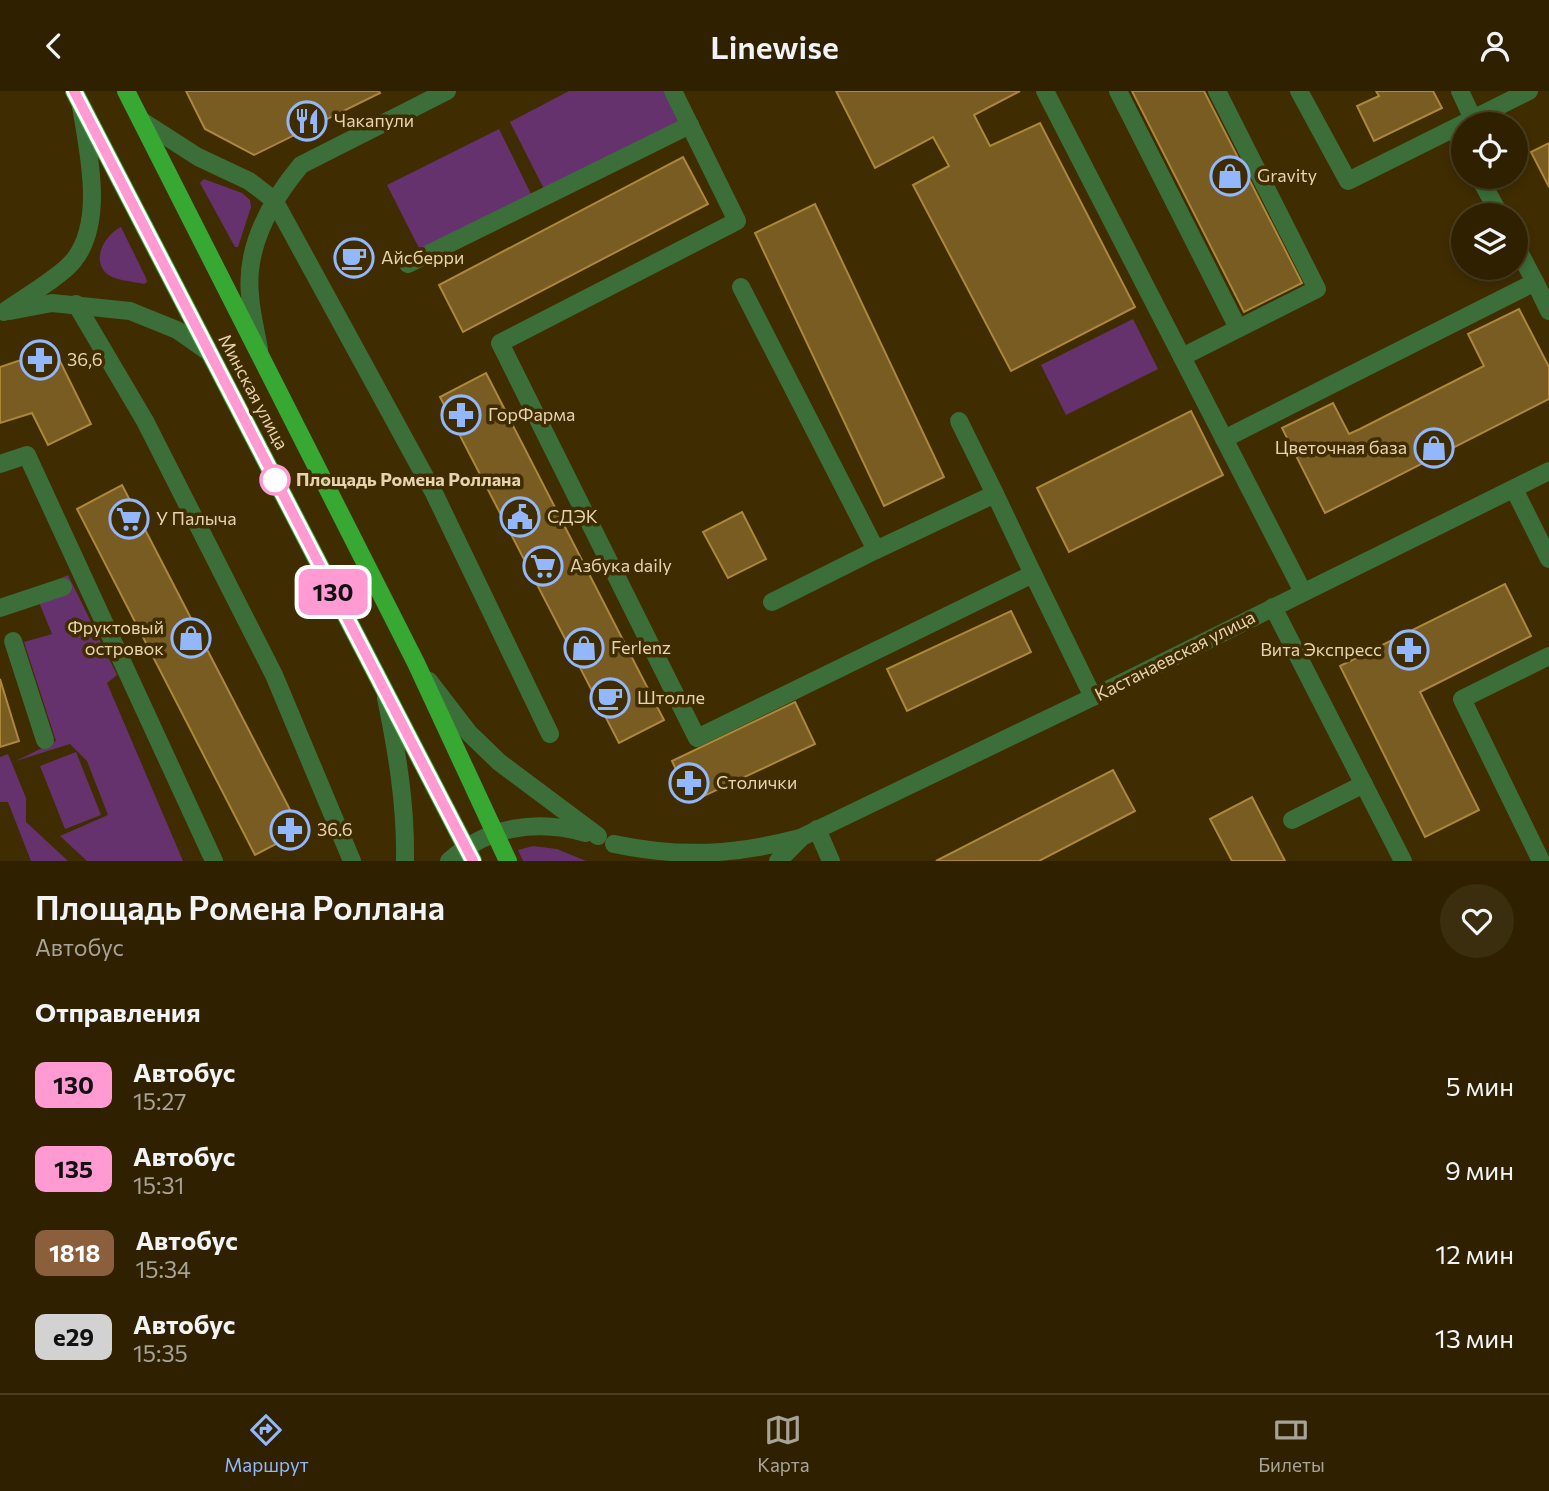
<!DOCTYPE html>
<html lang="ru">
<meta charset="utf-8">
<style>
:root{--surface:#2f2100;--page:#3b2e0f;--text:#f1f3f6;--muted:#a7a399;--line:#4a3e22;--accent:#92b7fd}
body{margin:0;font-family:Commissioner,sans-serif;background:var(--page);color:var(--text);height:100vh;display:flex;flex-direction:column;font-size:26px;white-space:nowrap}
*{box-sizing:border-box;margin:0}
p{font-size:23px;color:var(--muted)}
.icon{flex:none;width:38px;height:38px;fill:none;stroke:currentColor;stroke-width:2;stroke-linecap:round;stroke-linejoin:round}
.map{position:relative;height:770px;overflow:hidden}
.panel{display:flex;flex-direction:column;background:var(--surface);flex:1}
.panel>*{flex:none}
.badge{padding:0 14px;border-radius:10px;font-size:24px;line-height:46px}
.controls{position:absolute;left:1451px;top:21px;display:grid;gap:14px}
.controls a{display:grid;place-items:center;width:77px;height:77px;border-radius:50%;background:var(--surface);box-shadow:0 4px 10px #0003,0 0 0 2px var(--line);font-size:35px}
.map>.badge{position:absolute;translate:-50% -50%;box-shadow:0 0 0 4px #fff}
h2{padding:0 35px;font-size:26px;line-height:63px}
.round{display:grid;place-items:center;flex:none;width:74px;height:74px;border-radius:37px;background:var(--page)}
.summary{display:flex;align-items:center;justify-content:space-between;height:119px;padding:0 35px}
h1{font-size:33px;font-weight:600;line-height:52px}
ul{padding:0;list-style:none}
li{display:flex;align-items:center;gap:21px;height:84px;padding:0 35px}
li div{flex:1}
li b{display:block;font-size:26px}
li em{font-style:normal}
li .badge{min-width:77px;font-weight:700;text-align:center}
header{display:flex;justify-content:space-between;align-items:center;height:91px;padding:0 35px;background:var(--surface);font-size:32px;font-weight:600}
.tab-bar{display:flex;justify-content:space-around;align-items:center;height:98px;border-top:2px solid var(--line);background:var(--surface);font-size:19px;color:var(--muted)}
.tab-bar a{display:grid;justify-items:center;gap:4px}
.tab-bar .active{color:var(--accent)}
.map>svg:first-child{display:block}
.green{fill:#66326e}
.building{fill:#785c21;stroke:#ad873a;stroke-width:2}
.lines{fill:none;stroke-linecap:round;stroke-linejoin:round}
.minor{stroke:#3b6e38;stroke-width:18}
.major{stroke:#37a932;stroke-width:18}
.line-casing{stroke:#fff;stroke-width:16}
.line{stroke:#ff9ad2;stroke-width:10}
.stop-dot{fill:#fff;stroke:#ff9ad2;stroke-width:3.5}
.labels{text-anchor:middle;stroke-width:7;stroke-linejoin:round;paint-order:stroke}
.poi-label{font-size:18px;fill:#e7d3af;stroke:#3f2c00;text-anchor:start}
.street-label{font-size:18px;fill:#e7d3af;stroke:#3f2c00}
.stop-label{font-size:18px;font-weight:bold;fill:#e7d3af;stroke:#3f2c00;text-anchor:start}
</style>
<header><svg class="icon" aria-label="back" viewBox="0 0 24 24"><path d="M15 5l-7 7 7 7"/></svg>Linewise<svg class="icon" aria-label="person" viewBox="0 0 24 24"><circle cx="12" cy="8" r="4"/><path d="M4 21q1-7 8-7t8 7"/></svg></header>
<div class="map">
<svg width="1549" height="770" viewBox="0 0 1549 770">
<rect width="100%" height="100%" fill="#3f2c00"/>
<!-- green -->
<g class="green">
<polygon points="569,0 666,0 681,30 545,100 510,31"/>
<polygon points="499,38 532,105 421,161 387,94"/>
<polygon points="204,88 242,102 250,109 251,116 238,156 235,156 200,92"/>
<path d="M121,136L146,187L147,191L144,193C132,190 115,190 106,182C91,167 106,143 121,136Z"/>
<polygon points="1133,228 1158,278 1066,324 1041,274"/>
<polygon points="68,484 117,584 107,592 183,770 87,770 60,745 108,724 87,670 70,653 16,670 56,650 24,551 52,543 34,499"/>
<polygon points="76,661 101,724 65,738 40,675"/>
<polygon points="8,663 26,707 26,731 68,770 31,770 8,711 0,711 0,666"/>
<polygon points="533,755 557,758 586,770 523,770 518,759"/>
</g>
<!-- building -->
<g class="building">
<polygon points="186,0 379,0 380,2 254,64 205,38"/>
<polygon points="836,0 1020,0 974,24 990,55 1040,32 1135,216 1011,280 913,94 949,75 933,46 875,77"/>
<polygon points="1132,0 1204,0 1302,192 1244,221"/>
<polygon points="1376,0 1433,0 1442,17 1374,50 1357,15 1379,5"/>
<polygon points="1549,52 1549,96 1531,61"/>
<polygon points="683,66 708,113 463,241 439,194"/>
<polygon points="815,113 944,386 884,415 755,142"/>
<polygon points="1519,218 1549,276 1549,308 1325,422 1282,337 1333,312 1349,343 1360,338 1484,275 1468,243"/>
<polygon points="54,258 91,333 48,354 32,322 0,332 0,276"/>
<polygon points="486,282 664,629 619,652 440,306"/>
<polygon points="1191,320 1223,384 1069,461 1037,397"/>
<polygon points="122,394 301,740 255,764 77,418"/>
<polygon points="742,421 766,468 728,487 703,441"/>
<polygon points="1505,493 1531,545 1420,601 1479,719 1425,746 1340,575"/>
<polygon points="1011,520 1031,561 907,620 887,578"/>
<polygon points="0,588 19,650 0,656"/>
<polygon points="795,611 815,653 691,711 672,670"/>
<polygon points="1113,679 1135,720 1039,770 936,770"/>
<polygon points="1252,706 1285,770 1232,770 1210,728"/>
</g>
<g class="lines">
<!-- minor -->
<g class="minor">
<polyline points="673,0 737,130 500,252 697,647 1033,483 1093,606"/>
<polyline points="1045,0 1303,501"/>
<polyline points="1118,0 1238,237"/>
<polyline points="1299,0 1348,90 1529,0"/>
<polyline points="1460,0 1473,28"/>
<polyline points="142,30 198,66 249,90 274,109 434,402 550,643"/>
<polyline points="1454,38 1463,55"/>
<polyline points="1479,86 1500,124"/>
<polyline points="1516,155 1535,191"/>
<polyline points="408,173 690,34"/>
<polyline points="741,196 876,459 995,403 1033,483"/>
<polyline points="76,213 145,330 274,584 352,770"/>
<polyline points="10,220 52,212 130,220 177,239 207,260"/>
<path d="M4,221C22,208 62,185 74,169C105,130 88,60 81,15"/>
<path d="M259,258C256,240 251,222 250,204C245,155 271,110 301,74L447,0"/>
<polyline points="1182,266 1317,198 1217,0"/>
<polyline points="959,330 995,403"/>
<polyline points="1224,348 1535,191 1549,220"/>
<polyline points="0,373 27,364 214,770"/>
<polyline points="1514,398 1549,468"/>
<polyline points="772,511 876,459"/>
<polyline points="1273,516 1403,770"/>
<polyline points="0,517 63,496"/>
<polyline points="13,550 45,649"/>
<polyline points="429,590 469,642 499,671 598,745"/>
<path d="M386,607C397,661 406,714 405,770"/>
<polyline points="1292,729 1364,693"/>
<polyline points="817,738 831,770"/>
<path d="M614,753C681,767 735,764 800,747L1093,606L1549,380"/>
<path d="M449,770C488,735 537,728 586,742"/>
<polyline points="778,770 800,748"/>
<polyline points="1541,770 1462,608 1549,565"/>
</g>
<!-- major -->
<g class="major">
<polyline points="74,0 473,770"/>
<polyline points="126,0 416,572 508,770"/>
</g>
</g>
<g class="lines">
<!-- line casing -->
<g class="line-casing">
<polyline id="line" points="74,0 473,770"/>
</g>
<!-- line -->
<use href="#line" class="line"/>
</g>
<!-- icons -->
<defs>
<g id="restaurant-ring" transform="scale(2.0125)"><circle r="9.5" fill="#3f2c00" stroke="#92b7fd" stroke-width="1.5"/><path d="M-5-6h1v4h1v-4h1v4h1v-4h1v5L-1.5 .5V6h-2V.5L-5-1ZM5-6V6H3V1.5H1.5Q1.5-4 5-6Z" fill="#92b7fd"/></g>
<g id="shop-ring" transform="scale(2.0125)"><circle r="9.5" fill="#3f2c00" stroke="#92b7fd" stroke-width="1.5"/><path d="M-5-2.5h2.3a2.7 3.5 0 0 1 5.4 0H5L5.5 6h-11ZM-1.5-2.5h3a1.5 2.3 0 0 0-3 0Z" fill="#92b7fd"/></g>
<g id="cafe-ring" transform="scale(2.0125)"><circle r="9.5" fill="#3f2c00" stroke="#92b7fd" stroke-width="1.5"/><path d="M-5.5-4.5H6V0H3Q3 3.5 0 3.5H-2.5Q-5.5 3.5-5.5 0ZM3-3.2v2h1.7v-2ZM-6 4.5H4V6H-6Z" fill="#92b7fd"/></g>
<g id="pharmacy-ring" transform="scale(2.0125)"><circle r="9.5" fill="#3f2c00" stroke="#92b7fd" stroke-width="1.5"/><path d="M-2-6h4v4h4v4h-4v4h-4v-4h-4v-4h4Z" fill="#92b7fd"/></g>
<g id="civic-ring" transform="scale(2.0125)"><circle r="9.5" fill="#3f2c00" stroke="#92b7fd" stroke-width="1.5"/><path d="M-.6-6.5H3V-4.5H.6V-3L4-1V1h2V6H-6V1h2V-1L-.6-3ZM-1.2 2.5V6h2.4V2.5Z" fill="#92b7fd"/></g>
<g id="supermarket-ring" transform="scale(2.0125)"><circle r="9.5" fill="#3f2c00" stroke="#92b7fd" stroke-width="1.5"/><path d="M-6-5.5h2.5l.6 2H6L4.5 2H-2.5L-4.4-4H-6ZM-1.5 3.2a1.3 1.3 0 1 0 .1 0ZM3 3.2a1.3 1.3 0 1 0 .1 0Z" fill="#92b7fd"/></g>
</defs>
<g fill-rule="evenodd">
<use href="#restaurant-ring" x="307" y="30"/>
<use href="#shop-ring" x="1230" y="85"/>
<use href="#cafe-ring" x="354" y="167"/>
<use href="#pharmacy-ring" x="40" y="269"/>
<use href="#pharmacy-ring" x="461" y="324"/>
<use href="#shop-ring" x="1434" y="357"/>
<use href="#civic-ring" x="520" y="426"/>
<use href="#supermarket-ring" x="129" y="428"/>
<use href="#supermarket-ring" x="543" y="475"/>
<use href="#shop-ring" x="191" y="547"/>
<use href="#shop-ring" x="584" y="557"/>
<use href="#pharmacy-ring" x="1409" y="559"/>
<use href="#cafe-ring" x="610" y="607"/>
<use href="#pharmacy-ring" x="689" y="692"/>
<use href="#pharmacy-ring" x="290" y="739"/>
</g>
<!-- markers -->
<circle class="stop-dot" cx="275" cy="389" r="14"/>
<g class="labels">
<!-- poi labels -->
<g class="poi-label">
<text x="334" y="36">Чакапули</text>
<text x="1257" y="91">Gravity</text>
<text x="381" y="173">Айсберри</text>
<text x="67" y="275">36,6</text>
<text x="488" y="330">ГорФарма</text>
<text x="1407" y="363" text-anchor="end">Цветочная база</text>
<text x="547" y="432">СДЭК</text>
<text x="156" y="434">У Палыча</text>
<text x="570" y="481">Азбука daily</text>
<text x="164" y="543" text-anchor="end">Фруктовый<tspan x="164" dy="21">островок</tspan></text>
<text x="611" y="563">Ferlenz</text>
<text x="1382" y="565" text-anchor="end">Вита Экспресс</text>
<text x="637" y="613">Штолле</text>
<text x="716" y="698">Столички</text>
<text x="317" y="745">36.6</text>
</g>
<!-- street labels -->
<g class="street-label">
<text transform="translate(253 301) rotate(62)" y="6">Минская улица</text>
<text transform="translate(1175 565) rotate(-27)" y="6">Кастанаевская улица</text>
</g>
<!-- stop labels -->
<g class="stop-label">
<text x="296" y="395">Площадь Ромена Роллана</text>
</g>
</g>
</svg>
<div class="controls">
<a><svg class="icon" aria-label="locate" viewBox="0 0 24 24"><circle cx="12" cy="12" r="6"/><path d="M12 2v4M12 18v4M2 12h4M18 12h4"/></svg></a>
<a><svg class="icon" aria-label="layers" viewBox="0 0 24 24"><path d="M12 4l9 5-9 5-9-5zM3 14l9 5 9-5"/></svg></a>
</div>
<b class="badge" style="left:333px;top:501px;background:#ff9ad2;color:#111">130</b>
</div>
<section class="panel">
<div class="summary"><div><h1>Площадь Ромена Роллана</h1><p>Автобус</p></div><a class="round"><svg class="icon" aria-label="heart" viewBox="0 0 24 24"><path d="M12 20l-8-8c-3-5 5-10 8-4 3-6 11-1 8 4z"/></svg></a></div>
<h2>Отправления</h2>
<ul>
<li><span class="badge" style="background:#ff9ad2;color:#111">130</span><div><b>Автобус</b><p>15:27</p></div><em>5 мин</em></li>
<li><span class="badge" style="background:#ff9ad2;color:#111">135</span><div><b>Автобус</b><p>15:31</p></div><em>9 мин</em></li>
<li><span class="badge" style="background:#8b5e3c;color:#fff">1818</span><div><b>Автобус</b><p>15:34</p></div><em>12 мин</em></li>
<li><span class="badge" style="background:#d2d2d2;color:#111">е29</span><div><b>Автобус</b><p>15:35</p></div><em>13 мин</em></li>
</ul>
</section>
<nav class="tab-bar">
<a class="active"><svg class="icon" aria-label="directions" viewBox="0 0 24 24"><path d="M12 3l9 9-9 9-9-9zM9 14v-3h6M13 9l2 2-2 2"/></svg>Маршрут</a>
<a><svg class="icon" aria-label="map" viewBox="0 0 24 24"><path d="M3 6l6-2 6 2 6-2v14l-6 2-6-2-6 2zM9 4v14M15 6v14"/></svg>Карта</a>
<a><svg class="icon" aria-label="tickets" viewBox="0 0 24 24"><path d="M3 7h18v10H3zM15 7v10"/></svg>Билеты</a>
</nav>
